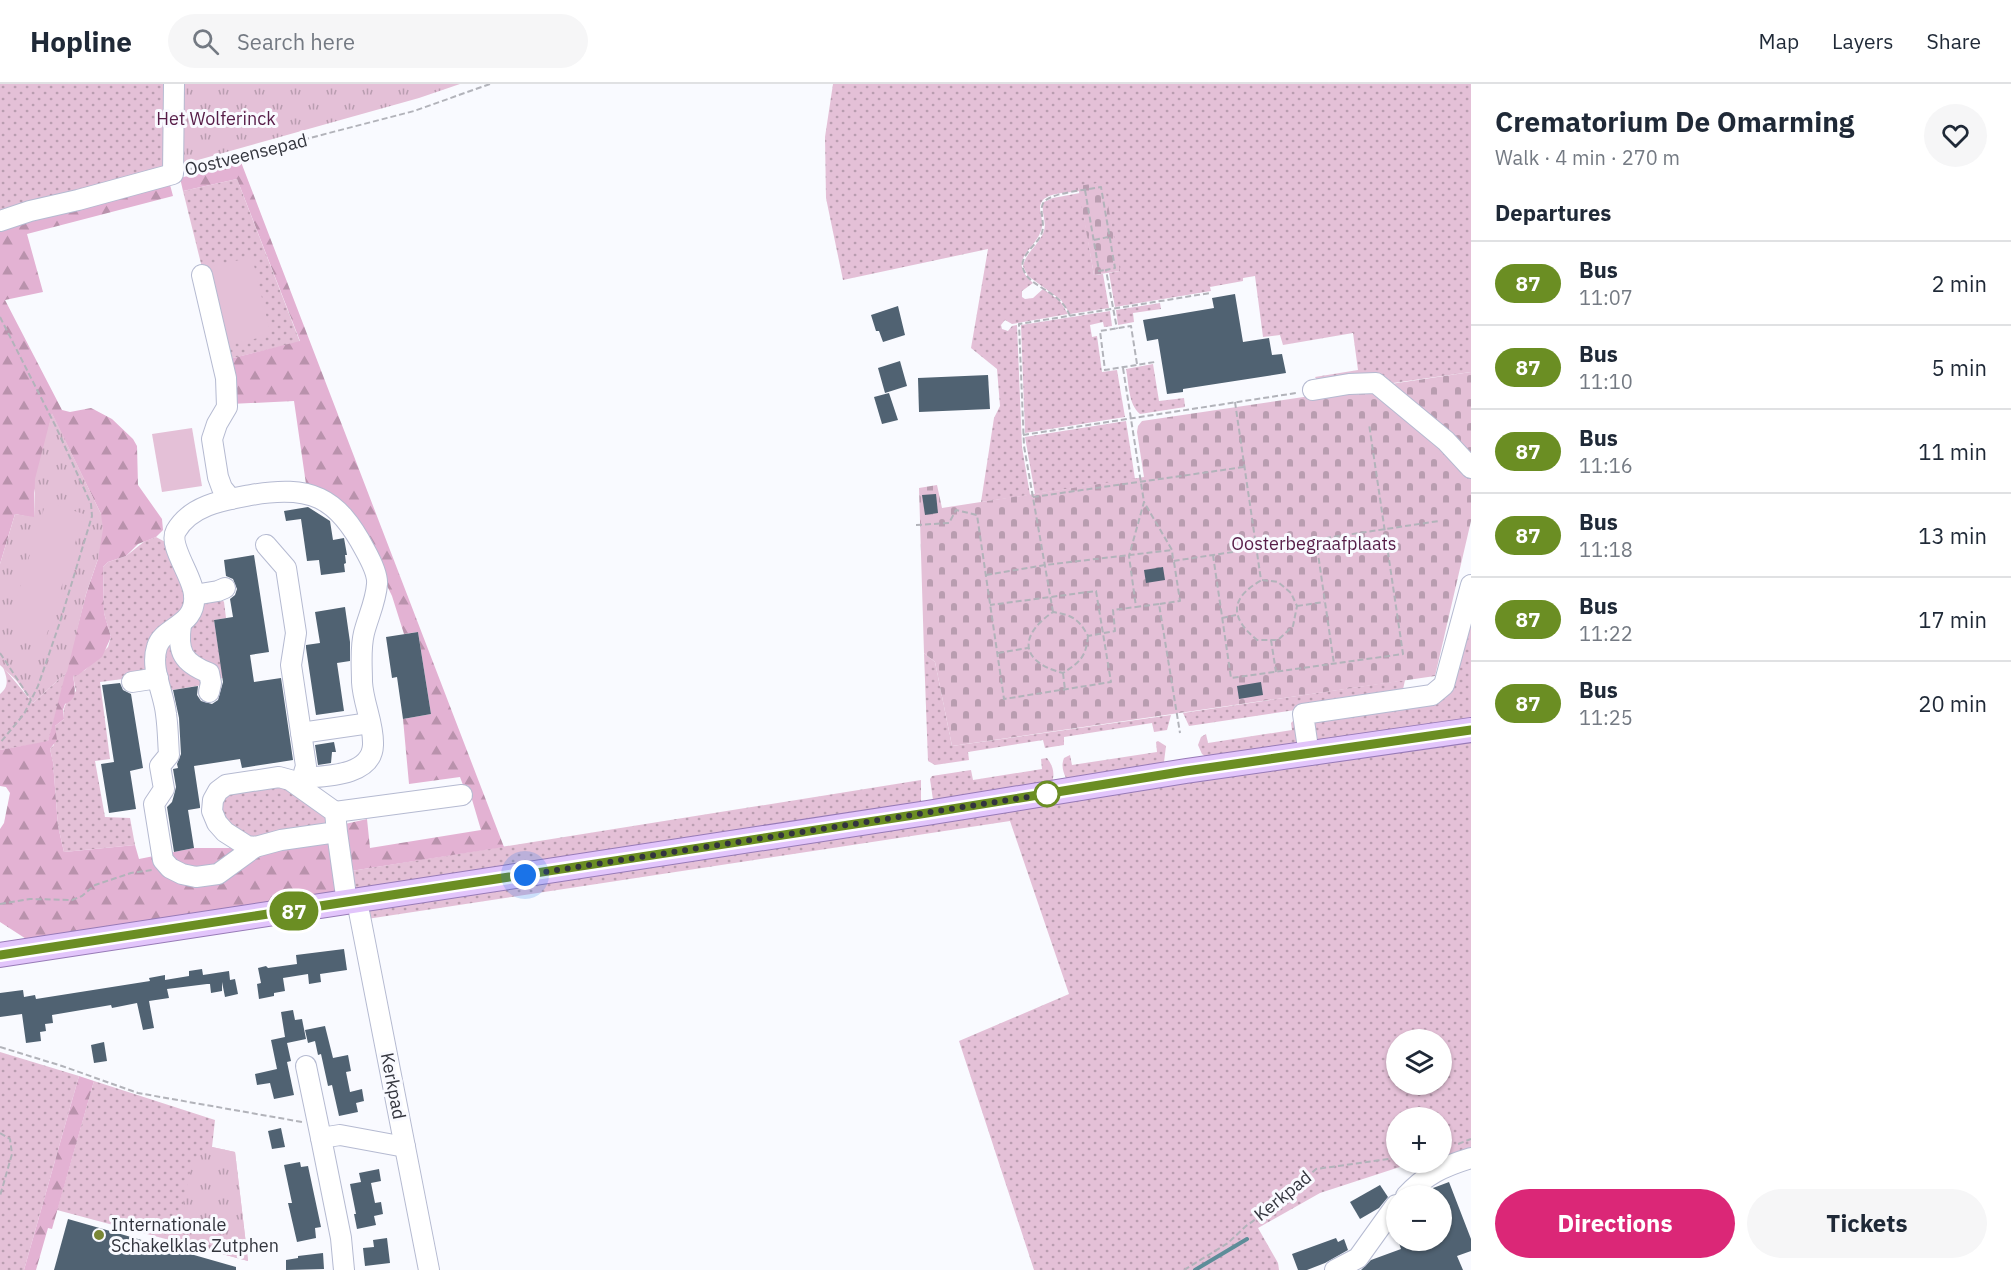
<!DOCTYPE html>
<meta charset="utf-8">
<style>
:root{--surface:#fff;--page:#f6f6f7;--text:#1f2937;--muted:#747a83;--line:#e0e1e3;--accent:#db2777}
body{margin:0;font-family:"IBM Plex Sans",sans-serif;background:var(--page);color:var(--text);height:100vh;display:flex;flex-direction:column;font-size:22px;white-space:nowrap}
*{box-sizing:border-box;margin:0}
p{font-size:20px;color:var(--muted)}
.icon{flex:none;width:33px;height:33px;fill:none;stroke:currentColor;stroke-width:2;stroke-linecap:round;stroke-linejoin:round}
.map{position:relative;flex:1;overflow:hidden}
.sheet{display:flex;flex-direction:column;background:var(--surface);width:540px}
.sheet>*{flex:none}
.badge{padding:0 12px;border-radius:20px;font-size:21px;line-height:39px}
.controls{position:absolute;left:1386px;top:945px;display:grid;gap:12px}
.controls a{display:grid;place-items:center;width:66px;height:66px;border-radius:50%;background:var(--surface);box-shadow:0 2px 4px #0004;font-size:30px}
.you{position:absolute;width:30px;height:30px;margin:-15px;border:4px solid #fff;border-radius:50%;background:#1a73e8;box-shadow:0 0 0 9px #1a73e833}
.map>.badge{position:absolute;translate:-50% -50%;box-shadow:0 0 0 3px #fff}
h2{padding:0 24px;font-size:22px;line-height:54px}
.round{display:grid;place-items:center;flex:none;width:63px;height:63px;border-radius:32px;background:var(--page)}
.summary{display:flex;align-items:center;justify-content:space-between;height:102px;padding:0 24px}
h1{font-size:28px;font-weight:700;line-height:45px}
.cta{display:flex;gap:12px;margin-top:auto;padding:12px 24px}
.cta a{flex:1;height:69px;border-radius:36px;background:var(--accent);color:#fff;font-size:24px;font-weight:700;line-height:69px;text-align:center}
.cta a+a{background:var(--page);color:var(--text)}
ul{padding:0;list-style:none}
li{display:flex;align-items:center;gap:18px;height:84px;padding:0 24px;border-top:2px solid var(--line)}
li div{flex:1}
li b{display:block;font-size:22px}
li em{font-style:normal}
li .badge{min-width:66px;font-weight:700;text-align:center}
header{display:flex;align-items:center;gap:36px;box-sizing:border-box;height:84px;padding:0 30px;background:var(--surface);border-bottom:2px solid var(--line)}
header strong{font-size:28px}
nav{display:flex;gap:33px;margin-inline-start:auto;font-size:21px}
.search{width:420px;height:54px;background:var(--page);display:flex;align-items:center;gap:15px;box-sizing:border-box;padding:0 21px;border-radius:33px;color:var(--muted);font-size:22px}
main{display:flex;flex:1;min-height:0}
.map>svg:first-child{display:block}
.grass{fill:url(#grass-dots);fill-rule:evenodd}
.forest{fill:url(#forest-firs)}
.cemetery{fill:url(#cemetery-stones)}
.park{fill:url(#park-tufts)}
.pitch{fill:#e4c0d7}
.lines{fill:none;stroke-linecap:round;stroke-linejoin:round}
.stream{stroke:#5d8d99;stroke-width:4}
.building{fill:#506272}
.minor-casing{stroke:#b5bad1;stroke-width:22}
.major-casing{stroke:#977ab7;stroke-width:26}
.path{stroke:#b2b3ba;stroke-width:2;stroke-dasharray:6 3;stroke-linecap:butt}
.minor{stroke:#fff;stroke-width:20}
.major{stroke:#e2c5fb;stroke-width:24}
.line-casing{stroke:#fff;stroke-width:14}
.line{stroke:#6b8e23;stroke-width:9}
.walk{stroke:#32343d;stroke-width:6;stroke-dasharray:0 10.8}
.stop-dot{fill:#fff;stroke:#6b8e23;stroke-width:3}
.poi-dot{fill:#7a8736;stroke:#f9faff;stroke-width:2}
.labels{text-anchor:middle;stroke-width:6;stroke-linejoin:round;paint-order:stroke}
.park-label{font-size:18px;fill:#571d48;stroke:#f9faff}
.street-label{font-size:18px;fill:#32343d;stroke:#f9faff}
.poi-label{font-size:18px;fill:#32343d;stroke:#f9faff;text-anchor:start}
</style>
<header>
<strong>Hopline</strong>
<div class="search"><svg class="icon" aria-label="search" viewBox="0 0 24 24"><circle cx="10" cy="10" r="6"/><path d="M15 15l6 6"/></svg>Search here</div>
<nav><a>Map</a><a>Layers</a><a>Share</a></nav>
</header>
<main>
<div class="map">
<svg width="1471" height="1186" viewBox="0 0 1471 1186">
<defs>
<pattern id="grass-dots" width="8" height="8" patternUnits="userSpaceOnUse" patternTransform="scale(1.5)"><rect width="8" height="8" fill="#e4c0d7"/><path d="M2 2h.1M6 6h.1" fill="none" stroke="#b99db0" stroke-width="1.8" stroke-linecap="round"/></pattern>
<pattern id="forest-firs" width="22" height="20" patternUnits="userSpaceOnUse" patternTransform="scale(1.5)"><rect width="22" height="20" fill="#e3b2d3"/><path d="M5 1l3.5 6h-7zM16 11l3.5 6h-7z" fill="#b992ac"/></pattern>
<pattern id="cemetery-stones" width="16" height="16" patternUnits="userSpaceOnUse" patternTransform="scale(1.5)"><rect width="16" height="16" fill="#e4c0d7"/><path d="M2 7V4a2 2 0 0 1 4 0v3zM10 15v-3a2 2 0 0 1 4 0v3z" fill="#b99db0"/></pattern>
<pattern id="park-tufts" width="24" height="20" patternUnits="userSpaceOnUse" patternTransform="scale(1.5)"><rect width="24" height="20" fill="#e4c0d7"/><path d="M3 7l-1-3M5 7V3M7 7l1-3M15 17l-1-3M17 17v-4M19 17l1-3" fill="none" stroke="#b99db0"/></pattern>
</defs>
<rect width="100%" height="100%" fill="#f9faff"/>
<!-- grass -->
<g class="grass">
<polygon points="0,0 166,0 166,86 0,132"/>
<path d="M833,0H1471V288L1386,300L1318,298L1315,293L1358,286L1353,249L1283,261L1280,251L1263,253L1255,192L1243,194V197L1210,203L1211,207L1115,223L1109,189L1120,187L1078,103L1079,107C1069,109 1051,108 1043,116C1036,124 1044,134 1042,143C1037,167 1005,174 1033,199L1022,207V213L1025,215L1033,214L1043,205L1060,217L1068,230L1012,240L1005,236L1001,241L1002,245L1008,247L1012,242L1017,241L1022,363L1030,411L981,418L994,334L1000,322L997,285L971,264L988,165L843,196L826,114L825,53Z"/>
<polygon points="237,95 300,258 225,276 183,107"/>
<path d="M1080,109L1094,191L1103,190L1109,224L1070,230L1061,216L1028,192L1023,182C1026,168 1039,161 1044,147C1047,137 1040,127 1044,118L1053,114Z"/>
<polygon points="1160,219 1161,225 1133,229 1134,238 1118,241 1116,226"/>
<polygon points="1110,227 1112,242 1104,243 1103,238 1090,241 1092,253 1097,252 1102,288 1117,286 1125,333 1025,349 1021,241"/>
<path d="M1153,280L1159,317L1184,314L1185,323L1140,330C1128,320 1129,299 1126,285Z"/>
<polygon points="1126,337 1135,395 1035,410 1025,353"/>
<path d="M156,453L169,460L189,517L153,591L100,598L110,675L95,677L105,733L130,734L135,761L64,768L58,742L53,678L50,665L54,661L55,642L64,635C62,622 67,617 76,607L73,592L85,586L108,563L111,553L104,529L103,483L108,478L126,472L145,457Z"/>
<polygon points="220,513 224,518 226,534 214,536 223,594 215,596 183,566 197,516"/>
<polygon points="1471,517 1471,637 1322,659 1313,654 1310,646 1316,633 1447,612"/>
<polygon points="174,548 209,600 166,607 160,564"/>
<polygon points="924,569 935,578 952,662 1171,631 1167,646 1154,648 1152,639 1064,653 1064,661 1045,664 1043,656 968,668 969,676 935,681 928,677"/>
<path d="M3,583L33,619L67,588L48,658L0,666V610C10,602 7,594 3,583Z"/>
<polygon points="1405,596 1402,610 1189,642 1183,629"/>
<polygon points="1293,637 1297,638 1300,658 1212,677 1202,670 1198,661 1201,653 1206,650 1208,659 1292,646 1291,639"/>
<path d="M1471,648V1069L1430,1086L1428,1079L1442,1078V1034H1396V1078L1412,1079L1320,1109L1258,1144L1278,1179L1279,1186H1034L959,957L1069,910L1010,737L367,835L365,824ZM1396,956H1442V1000H1396Z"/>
<path d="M1158,657L1166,662L1164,678L1160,683L1070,696L1066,694C1063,688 1061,681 1064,674L1070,671L1072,681L1157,668L1156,658Z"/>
<path d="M1047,674C1053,682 1055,689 1052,698L937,719L933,716L930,695L932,692L971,686L973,696L1042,685L1041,675Z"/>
<polygon points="921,696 921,720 354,810 351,787"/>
<polygon points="283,697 324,726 328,744 252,756 224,738 218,716 222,709"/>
<polygon points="0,968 79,992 24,1186 0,1186"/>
<polygon points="94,997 215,1036 212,1063 235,1068 248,1177 57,1126"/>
</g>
<!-- forest -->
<g class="forest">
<polygon points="241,78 504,763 351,787 345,740 367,735 370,764 481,746 468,702 463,701 460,693 409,700 403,635 431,630 418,548 404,550 392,512 371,469 313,404 306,400 294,317 230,320 225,276 300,257 237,95 183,107 180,94"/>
<path d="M169,97L173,112L27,150L43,208L5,216L62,326L70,328L91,324L95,326L112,335L133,355L137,362L138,401L162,435L163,446L156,453L138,460L126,472L108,478L103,483L104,529L111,553L102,573L78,591L73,592C75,604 78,615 65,620L63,626L64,635L55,642L57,656L50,665L53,678L58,742L64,768L135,761L139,775L194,764H245L330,759L343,813L34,860L0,838V745L4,739L10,709L6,703L0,702V666L48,657L86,510L98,475L101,430L52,330L34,409V434L15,430L0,480V144Z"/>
<polygon points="79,992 94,997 52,1145 48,1144 36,1186 24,1186"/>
</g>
<!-- cemetery -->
<g class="cemetery">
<polygon points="1104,98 1120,187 1094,191 1078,102"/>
<polygon points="1471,288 1471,437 1435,592 952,662 935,578 924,569 919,404 937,401 942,424 1144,393 1137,348 1138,342 1142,337"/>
</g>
<!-- park -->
<g class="park">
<polygon points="180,0 460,0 419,14 180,81"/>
<polygon points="52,329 101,430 103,445 98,475 86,510 67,588 33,619 16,596 0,581 0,480 15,430 34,433 35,395"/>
<polygon points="212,1063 235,1068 248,1177 175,1157 191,1084 200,1069"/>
</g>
<!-- pitch -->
<g class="pitch">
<polygon points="252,173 271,251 229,261 210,183"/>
<polygon points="192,344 202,402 162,408 152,350"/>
<polygon points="46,418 84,430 46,553 8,542"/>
</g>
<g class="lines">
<!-- stream -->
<polyline class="stream" points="1195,1186 1247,1155"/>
</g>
<!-- building -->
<g class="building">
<polygon points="1235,210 1243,258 1269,254 1272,271 1282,270 1286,289 1183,305 1183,308 1167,310 1158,255 1147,257 1143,236 1214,224 1212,214"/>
<polygon points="898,222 905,251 883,258 879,247 876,247 871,231"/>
<polygon points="900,277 907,302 885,309 878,284"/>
<polygon points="988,291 990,325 919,328 918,294"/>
<polygon points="889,309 898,336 882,340 874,313"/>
<polygon points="936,410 938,429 925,431 922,411"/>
<polygon points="308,423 330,437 333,456 344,454 347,471 345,471 346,479 344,480 345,488 321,491 319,476 307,477 301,435 286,437 284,427"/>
<polygon points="254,471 269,568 250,571 254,598 281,594 293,676 242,684 240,675 194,682 200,722 200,724 188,726 194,764 174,768 167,723 172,718 174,711 176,703 173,685 178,684 177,680 181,670 179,634 173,606 198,602 197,611 201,617 212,620 218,616 223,598 214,536 233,533 230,515 235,511 237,505 233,495 226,492 224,476"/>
<polygon points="1163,483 1165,496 1146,499 1144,486"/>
<polygon points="345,523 350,558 350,577 337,579 344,627 316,631 306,564 306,561 320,559 315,528"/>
<polygon points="418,548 431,630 403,635 397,593 392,594 386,553"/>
<polygon points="1261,598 1263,611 1239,615 1237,602"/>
<polygon points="120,599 123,606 131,610 143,684 130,687 136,725 109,729 101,680 114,678 102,601"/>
<polygon points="334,658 336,668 332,668 331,679 318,681 315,661"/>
<polygon points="344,865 347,886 320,890 321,898 309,900 308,890 283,894 285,907 274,909 274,912 259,915 257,900 261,899 258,884 266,882 268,884 297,880 296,871"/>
<polygon points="202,885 203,891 229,887 230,896 235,895 238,910 225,913 222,898 222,907 211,909 210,900 207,900 167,905 169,914 149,917 154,944 143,946 137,919 112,924 111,921 52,931 53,939 45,940 46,947 40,948 41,957 26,959 22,930 0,933 0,909 23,906 24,913 35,911 36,915 150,897 149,894 165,891 165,896 189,892 189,887"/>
<polygon points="293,926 295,936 302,935 306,955 287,959 291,977 287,978 294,1011 274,1015 270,999 257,1001 255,990 277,985 271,956 285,953 281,928"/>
<polygon points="325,942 333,974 348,971 351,987 346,988 350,1008 362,1005 364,1017 356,1019 358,1028 339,1032 332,1001 328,1002 321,970 318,971 315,957 308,959 305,946"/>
<polygon points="104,958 107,977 94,979 91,961"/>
<polygon points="281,1044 285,1063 272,1065 268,1047"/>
<polygon points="300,1078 301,1083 308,1082 321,1143 315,1144 316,1154 297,1158 288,1119 292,1119 284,1081"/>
<polygon points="379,1085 381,1097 371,1099 375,1119 381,1118 383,1130 374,1132 376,1141 357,1145 354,1130 356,1130 350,1100 361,1098 359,1089"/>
<polygon points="1449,1098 1471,1155 1471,1167 1457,1172 1463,1186 1361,1186 1371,1176 1401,1165 1398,1156 1442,1156 1442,1112 1424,1112 1433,1104"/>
<polygon points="1380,1101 1388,1113 1379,1124 1360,1135 1350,1118"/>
<polygon points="68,1135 236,1183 236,1186 54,1186"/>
<polygon points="387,1154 390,1179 365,1182 363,1164 374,1163 373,1156"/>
<polygon points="1336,1154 1338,1158 1344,1155 1348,1166 1325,1179 1307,1186 1298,1186 1292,1170"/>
<polygon points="323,1169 324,1185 286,1186 286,1176 298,1174 298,1172"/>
</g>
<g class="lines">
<!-- minor casing -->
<g class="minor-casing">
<g id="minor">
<polyline points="0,137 30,127 78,116 173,90 174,0"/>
<polyline points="202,191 226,294 227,323 217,340 212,355 218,393 222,404 231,415"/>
<polyline points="1313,306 1349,300 1376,299 1446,357 1471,384"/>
<polyline points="266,461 286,484 296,549 291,581 306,682 300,702"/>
<polyline points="194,511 218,507 225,504"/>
<path d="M181,541C177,568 183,579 209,589L211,599L209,608"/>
<polyline points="132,598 158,594"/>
<polyline points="301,649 370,639"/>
<polyline points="1309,671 1303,630 1432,611 1444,601 1471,501"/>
<polyline points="335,728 462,711"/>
<polyline points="337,748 335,728 290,696 279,693 226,701 218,707 213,716 212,727 217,739 225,748 247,762 255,763 281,756 337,748 347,819"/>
<path d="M255,763L218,790L196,793L182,790L170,784L163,776L154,720L164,705L160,682L169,671C168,657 168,644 166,630C164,609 150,585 157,563C163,542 197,542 194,511C193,492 168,462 176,447C191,421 224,416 251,411C310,401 337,412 365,466C370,475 378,490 377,500C376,517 368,533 364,549C360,565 362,582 362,598C363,619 374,640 373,661C372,692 326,692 303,694"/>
<polyline points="357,817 429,1186"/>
<polyline points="306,982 321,1054"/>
<path d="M1406,1112C1425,1091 1444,1082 1471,1074"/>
<polyline points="344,1186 341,1154 321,1054 340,1051 405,1063"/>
<polyline points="1335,1186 1358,1174 1396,1121"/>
</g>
</g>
<!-- major casing -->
<g class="major-casing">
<polyline id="major" points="0,871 927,729 1186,687 1471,646"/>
</g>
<!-- path -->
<g class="path">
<polyline points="190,85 414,27 490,0"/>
<polyline points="1085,106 1099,187 1106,186"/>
<polyline points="1094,156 1108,153"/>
<path d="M1070,232C1060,206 1032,205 1024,187C1017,173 1036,162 1041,151C1047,139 1036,123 1046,116C1057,108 1087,106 1101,103L1115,184L1106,186L1117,245"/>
<polyline points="0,233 56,343 91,420 92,432 60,538 38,602 24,630 0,659"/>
<polyline points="1137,280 1131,242 1100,247 1105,286 1155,278"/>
<polyline points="1123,284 1144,418"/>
<polyline points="1235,318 1261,496"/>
<polyline points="1023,351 1296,309"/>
<polyline points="1033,413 1244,383"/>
<polyline points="916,441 949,439 956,426 977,431 1004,615 1111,598 1096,507 990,521"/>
<polyline points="1316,456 1334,580"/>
<polyline points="1213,471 1231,594 1403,570 1369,340"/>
<polyline points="1174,478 1180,517 1159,520 1180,649"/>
<polyline points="986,491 1045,481 1172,466"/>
<path d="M1262,496L1278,498L1291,509L1297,522L1293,542L1278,556H1257C1230,534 1229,514 1262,496Z"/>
<polyline points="1159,520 1136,523 1129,472 1144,418 1172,466 1173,477 1439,437"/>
<polyline points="1297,522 1324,518"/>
<polyline points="1053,528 1024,362 1019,240 1210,209"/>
<polyline points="1222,534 1236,531"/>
<path d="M1088,552C1086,573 1080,578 1063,589C1020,578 1018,552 1053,528C1072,531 1079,535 1088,552L1115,547L1113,526L1136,523"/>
<polyline points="1271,556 1276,588"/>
<polyline points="0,569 31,616"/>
<polyline points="998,569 1028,564"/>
<polyline points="1063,589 1065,606"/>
<polyline points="0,820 30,815 72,816 82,812 95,801 131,789 152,786"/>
<polyline points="0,963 62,982 138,1009 302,1038"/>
<polyline points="0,1049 10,1055 12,1070 0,1112"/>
<polyline points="1458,1060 1471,1055"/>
<polyline points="1184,1186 1228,1159 1246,1142 1280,1118 1316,1085 1396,1074"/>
</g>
<!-- minor -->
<use href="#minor" class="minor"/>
<!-- major -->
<use href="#major" class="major"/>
</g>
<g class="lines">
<!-- line casing -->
<g class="line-casing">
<polyline id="line" points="0,871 927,729 1186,687 1471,646"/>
</g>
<!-- line -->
<use href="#line" class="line"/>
<!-- walk -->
<polyline class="walk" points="525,791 1047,710"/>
</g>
<!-- markers -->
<circle class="stop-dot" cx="1047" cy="710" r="12"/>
<circle class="poi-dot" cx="99" cy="1151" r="6"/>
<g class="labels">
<!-- park labels -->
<g class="park-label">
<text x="216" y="41">Het Wolferinck</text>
<text x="1314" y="466">Oosterbegraafplaats</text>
</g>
<!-- street labels -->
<g class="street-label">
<text transform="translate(246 71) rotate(-14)" y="6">Oostveensepad</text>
<text transform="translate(393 1002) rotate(79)" y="6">Kerkpad</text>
<text transform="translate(1283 1112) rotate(-39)" y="6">Kerkpad</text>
</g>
<!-- poi labels -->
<g class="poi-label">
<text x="111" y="1147">Internationale<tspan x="111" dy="21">Schakelklas Zutphen</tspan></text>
</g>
</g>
</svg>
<div class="controls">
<a><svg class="icon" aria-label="layers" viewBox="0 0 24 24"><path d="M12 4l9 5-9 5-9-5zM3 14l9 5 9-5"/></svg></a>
<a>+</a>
<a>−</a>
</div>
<div class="you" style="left:525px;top:791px"></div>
<b class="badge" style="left:294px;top:827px;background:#6b8e23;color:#fff">87</b>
</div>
<section class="sheet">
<div class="summary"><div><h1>Crematorium De Omarming</h1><p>Walk · 4 min · 270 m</p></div><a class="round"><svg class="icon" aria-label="heart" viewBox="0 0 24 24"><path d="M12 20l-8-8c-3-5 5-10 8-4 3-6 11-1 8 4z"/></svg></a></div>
<h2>Departures</h2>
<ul>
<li><span class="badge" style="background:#6b8e23;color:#fff">87</span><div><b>Bus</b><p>11:07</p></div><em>2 min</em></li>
<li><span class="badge" style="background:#6b8e23;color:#fff">87</span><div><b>Bus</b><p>11:10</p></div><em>5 min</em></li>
<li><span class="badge" style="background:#6b8e23;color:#fff">87</span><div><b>Bus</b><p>11:16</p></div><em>11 min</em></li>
<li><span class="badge" style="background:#6b8e23;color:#fff">87</span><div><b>Bus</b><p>11:18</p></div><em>13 min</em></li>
<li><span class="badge" style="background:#6b8e23;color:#fff">87</span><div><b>Bus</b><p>11:22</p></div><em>17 min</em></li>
<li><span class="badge" style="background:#6b8e23;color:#fff">87</span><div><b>Bus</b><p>11:25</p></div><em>20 min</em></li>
</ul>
<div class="cta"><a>Directions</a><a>Tickets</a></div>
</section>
</main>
